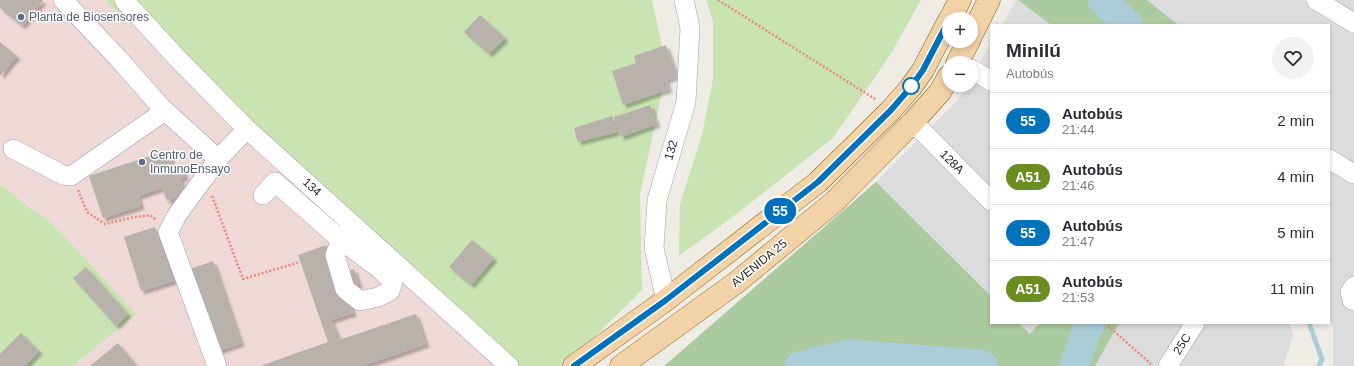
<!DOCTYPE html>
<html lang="es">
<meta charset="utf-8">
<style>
:root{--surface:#fff;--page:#f2f2f3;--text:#2b2b33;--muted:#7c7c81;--line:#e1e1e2}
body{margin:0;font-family:Arial,sans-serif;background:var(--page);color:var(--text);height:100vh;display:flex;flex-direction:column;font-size:15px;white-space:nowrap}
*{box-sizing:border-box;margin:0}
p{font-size:13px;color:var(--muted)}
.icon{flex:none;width:22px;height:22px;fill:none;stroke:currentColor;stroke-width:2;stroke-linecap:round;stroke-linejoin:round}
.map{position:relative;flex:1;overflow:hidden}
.panel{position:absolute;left:990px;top:24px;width:340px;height:300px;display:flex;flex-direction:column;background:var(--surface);border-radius:0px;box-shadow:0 2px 6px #0003}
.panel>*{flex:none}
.badge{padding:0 8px;border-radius:13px;font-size:14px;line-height:26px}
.fabs{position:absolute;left:942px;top:12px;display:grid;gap:8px}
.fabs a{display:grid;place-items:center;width:36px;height:36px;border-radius:50%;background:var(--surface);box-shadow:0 2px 6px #0003;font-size:20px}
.map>.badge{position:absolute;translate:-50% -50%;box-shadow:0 0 0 2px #fff}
.round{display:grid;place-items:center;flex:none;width:42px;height:42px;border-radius:21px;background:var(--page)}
.summary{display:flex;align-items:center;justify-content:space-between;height:68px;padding:0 16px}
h1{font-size:19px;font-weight:700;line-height:30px}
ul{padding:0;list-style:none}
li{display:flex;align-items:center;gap:12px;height:56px;padding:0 16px;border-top:1px solid var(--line)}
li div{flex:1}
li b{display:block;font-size:15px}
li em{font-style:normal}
li .badge{min-width:44px;font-weight:700;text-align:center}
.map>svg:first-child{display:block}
.residential{fill:#dddcdc}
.commercial{fill:#eed9d7}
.grass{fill:#c9e3b2}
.forest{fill:#abca9f}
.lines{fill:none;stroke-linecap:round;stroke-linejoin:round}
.stream{stroke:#abcdd8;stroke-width:5}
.river{stroke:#abcdd8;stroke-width:29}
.building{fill:#b8b1ac;filter:url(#shadow)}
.minor-casing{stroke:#a0a0a0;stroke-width:20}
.major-casing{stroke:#8a6310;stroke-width:23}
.path{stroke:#eb887b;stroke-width:2.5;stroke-dasharray:2 2;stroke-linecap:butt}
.minor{stroke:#fff;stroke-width:19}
.major{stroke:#f2d3a8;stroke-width:22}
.line-casing{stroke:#fff;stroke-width:9}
.line{stroke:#0072bc;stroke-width:6}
.service-dot{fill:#5c6f8a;stroke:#fff;stroke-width:1.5}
.stop-dot{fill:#fff;stroke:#0072bc;stroke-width:2}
.labels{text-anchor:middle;stroke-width:3;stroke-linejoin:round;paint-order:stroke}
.service-label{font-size:12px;fill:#4e5e75;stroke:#fff;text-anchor:start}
.street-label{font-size:12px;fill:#1f1f1f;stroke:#fff}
</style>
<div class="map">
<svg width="1354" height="366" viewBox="0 0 1354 366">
<defs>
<filter id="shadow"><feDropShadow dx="3.5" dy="3.5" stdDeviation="1" flood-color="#0004"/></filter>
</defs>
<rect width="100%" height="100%" fill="#efece6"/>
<!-- residential -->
<g class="residential">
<polygon points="1016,0 1018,0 1051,25 1002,25"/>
<polygon points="1147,0 1354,0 1354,366 1333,366 1333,328 1329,318 1329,25 1178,25"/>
<polygon points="991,43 991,296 876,182 958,100 967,85 971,85 971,78"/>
<polygon points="1019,323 1039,323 1030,334"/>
<polygon points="1119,323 1290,323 1293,334 1284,366 1095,366"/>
</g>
<!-- commercial -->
<polygon class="commercial" points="0,0 107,0 509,366 73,366 136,314 52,223 32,210 0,184"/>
<!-- grass -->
<g class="grass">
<polygon points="105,0 652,0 667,69 640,194 642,290 565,366 509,366"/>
<polygon points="706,0 921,0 890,55 833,138 735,215 679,256 680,204 702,135 713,79 713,21"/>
<polygon points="0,184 32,210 52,223 136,314 73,366 0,366"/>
</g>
<!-- forest -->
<g class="forest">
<polygon points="1018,0 1147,0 1178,25 1051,25"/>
<polygon points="876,182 991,296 991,323 1019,323 1030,334 1039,323 1119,323 1095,366 664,366"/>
</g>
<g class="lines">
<!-- stream -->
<polyline class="stream" points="1309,323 1322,359 1319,366"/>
<!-- river -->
<g class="river">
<polyline points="1102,0 1129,25"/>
<polyline points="799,366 847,354 980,364 983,366"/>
<polyline points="1074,366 1085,334 1091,323"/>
</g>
</g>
<!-- building -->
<g class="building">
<polygon points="0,0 42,0 43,1 22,26 0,8"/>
<polygon points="480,15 505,38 489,54 464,32"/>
<polygon points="0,42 17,56 0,76"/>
<polygon points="666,45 677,76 666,80 669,89 623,105 612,71 636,63 634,56"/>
<polygon points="650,105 657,124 621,137 614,117"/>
<polygon points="612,116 617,132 578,142 574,128"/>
<polygon points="168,150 173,167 181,164 185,177 180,179 185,194 167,201 162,188 138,196 141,206 103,218 89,176"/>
<polygon points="155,227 173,281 141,291 124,237"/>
<polygon points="472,240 494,258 471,285 449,267"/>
<polygon points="326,245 337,275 354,269 359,284 345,289 353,313 331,320 339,340 416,314 426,344 362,366 260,366 328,342 298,255"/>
<polygon points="213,261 241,343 218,351 190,269"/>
<polygon points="86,267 128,314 116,326 73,278"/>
<polygon points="21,333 39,351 25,366 0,366 0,354"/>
<polygon points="118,343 137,366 90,366"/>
</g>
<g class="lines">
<!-- minor casing -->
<g class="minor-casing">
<g id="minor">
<polyline points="63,0 118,58 161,107 218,159 247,129"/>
<polyline points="124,0 177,58 247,129 509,366"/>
<polyline points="1316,0 1354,23"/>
<polyline points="971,69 991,81"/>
<polyline points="913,122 991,201"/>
<polyline points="13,149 63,175 71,176 165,111"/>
<polyline points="1329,159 1354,174"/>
<polyline points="263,195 275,182 341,240 381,270 393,282 390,291 378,297 360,301 345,289 335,255 341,240 355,226"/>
<polyline points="1354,286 1350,292 1352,300 1354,301"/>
<polyline points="666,300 654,248 657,200 686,102 690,28 684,0"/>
<polyline points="217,366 168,232 177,215 218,159"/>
<polyline points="1168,366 1195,323"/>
</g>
</g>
<!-- major casing -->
<g class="major-casing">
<g id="major">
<polyline points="950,19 960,0"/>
<polyline points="971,36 989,0"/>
<polyline points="957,63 969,41"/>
<polyline points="574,366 666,300 818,182 891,110 911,87 923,70 949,20"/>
<polyline points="621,366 737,282 834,202 913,122 940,92 949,76"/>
</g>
</g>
<!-- path -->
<g class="path">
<polyline points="718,0 875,99"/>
<polyline points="78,190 87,212 105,224 134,217 150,215 156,220"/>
<polyline points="212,196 243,279 300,262"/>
<polyline points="1105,323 1151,364"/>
</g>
<!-- minor -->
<use href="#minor" class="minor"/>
<!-- major -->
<use href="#major" class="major"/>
</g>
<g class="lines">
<!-- line casing -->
<g class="line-casing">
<polyline id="line" points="574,366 666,300 818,182 891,110 911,87 923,70 949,20"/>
</g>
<!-- line -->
<use href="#line" class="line"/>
</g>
<!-- markers -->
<g class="service-dot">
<circle cx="21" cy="17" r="4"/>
<circle cx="142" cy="162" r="4"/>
</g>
<circle class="stop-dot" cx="911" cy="86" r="8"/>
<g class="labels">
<!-- service labels -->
<g class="service-label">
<text x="29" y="21">Planta de Biosensores</text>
<text x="150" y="159">Centro de<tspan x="150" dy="14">InmunoEnsayo</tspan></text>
</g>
<!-- street labels -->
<g class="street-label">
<text transform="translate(671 150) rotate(-74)" y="4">132</text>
<text transform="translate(952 162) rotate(45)" y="4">128A</text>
<text transform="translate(312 187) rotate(42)" y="4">134</text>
<text transform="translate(759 263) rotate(-39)" y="4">AVENIDA 25</text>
<text transform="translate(1182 344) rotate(-58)" y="4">25C</text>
</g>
</g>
</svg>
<div class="fabs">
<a>+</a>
<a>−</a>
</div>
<b class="badge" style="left:780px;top:211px;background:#0072bc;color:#fff">55</b>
<section class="panel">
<div class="summary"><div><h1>Minilú</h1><p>Autobús</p></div><a class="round"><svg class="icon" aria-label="heart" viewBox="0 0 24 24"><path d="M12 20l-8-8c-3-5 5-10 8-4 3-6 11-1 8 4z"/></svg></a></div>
<ul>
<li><span class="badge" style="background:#0072bc;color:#fff">55</span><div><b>Autobús</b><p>21:44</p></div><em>2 min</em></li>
<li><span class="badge" style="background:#6b8e23;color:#fff">A51</span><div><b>Autobús</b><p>21:46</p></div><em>4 min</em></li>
<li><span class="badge" style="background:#0072bc;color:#fff">55</span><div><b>Autobús</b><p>21:47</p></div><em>5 min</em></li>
<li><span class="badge" style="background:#6b8e23;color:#fff">A51</span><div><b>Autobús</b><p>21:53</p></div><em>11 min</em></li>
</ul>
</section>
</div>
